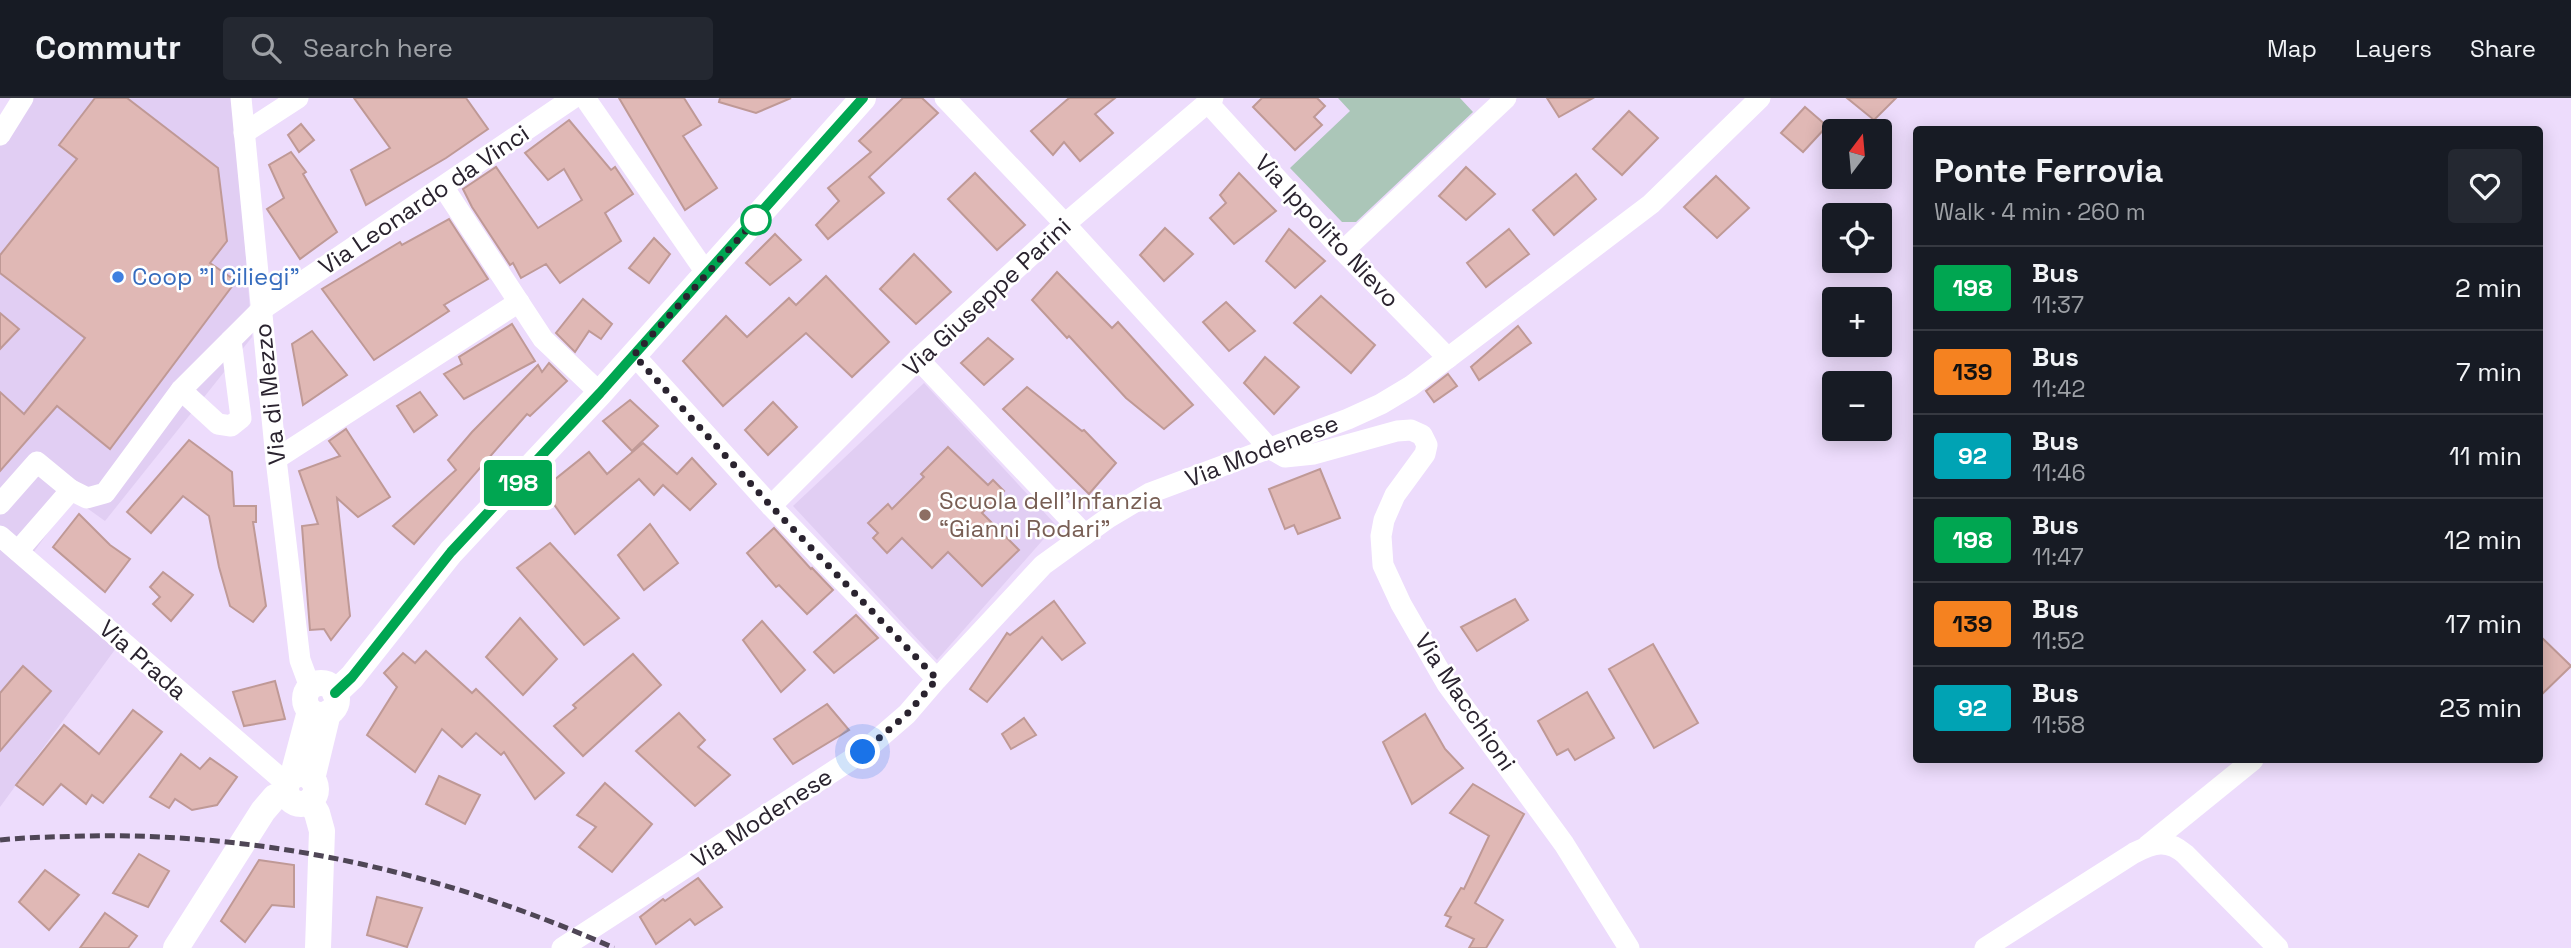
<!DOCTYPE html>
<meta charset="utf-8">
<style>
:root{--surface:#171b24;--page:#242831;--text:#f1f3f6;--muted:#9ea1a6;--line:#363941}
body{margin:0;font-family:"Space Grotesk",sans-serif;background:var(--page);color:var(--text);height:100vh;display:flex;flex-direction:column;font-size:26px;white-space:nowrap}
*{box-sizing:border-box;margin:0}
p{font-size:23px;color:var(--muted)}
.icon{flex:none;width:38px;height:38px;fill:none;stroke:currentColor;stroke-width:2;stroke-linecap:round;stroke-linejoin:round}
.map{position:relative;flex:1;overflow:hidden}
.details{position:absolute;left:1913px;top:28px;width:630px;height:637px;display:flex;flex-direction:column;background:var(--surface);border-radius:7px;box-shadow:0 4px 18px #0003}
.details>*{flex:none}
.badge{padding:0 14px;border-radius:5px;font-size:24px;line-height:46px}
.needle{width:46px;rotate:16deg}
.controls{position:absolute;left:1822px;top:21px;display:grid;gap:14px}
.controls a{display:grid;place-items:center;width:70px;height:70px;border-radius:7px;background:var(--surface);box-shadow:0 4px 18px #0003;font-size:35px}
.you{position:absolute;width:35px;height:35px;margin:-18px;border:5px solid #fff;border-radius:50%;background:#1a73e8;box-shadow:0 0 0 10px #1a73e833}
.map>.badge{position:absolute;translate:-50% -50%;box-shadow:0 0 0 4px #fff}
.round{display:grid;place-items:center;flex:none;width:74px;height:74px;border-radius:7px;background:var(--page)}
.overview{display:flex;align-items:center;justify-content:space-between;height:119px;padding:0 21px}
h1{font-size:33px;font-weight:600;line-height:52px}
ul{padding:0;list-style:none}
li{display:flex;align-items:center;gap:21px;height:84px;padding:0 21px;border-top:2px solid var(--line)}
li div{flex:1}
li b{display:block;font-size:26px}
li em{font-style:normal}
li .badge{min-width:77px;font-weight:700;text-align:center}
header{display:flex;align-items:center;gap:42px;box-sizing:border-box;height:98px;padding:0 35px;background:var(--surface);border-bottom:2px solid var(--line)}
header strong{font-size:33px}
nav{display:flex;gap:38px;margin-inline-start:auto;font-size:24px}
.search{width:490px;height:63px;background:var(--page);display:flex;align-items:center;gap:18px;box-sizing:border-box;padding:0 24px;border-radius:7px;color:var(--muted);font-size:26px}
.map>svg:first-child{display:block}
.built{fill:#e1cef3}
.green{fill:#abc6b8}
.building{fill:#e0b8b5;stroke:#bf9996;stroke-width:2}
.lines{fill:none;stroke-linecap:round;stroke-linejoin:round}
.minor{stroke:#fff;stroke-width:21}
.major{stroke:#fff;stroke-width:26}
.rail{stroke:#4f4656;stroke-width:5;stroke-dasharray:10 5;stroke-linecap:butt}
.line-casing{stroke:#fff;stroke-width:16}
.line{stroke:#00a651;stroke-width:10}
.walk{stroke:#2a232f;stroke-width:7;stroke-dasharray:0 12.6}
.stop-dot{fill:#fff;stroke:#00a651;stroke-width:3.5}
.shop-dot{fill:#3f7fe0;stroke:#fff;stroke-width:2.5}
.education-dot{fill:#8d6e63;stroke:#fff;stroke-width:2.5}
.labels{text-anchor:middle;stroke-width:5;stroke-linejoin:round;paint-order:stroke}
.street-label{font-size:24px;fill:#2a232f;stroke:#fff}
.shop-label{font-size:24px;fill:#366cbe;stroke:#fff;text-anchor:start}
.education-label{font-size:24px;fill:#785e54;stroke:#fff;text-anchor:start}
</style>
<header>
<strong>Commutr</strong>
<div class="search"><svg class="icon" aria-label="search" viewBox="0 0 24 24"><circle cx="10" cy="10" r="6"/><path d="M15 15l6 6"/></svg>Search here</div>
<nav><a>Map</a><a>Layers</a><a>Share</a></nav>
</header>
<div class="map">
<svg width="2571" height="850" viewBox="0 0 2571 850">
<rect width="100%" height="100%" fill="#eddcfc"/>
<!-- built -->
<g class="built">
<polygon points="28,0 234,0 252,239 105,423 73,400 33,455 127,535 0,709 0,48"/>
<polygon points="924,285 1056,427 937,562 793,408"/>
</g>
<!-- green -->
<polygon class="green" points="1338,0 1460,0 1473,14 1356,124 1342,124 1290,70 1350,13"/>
<!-- building -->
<g class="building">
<polygon points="95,0 127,0 218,70 227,143 210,165 236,183 110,351 57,308 0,373 0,294 24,316 85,240 0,175 0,157 77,61 59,47"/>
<polygon points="354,0 466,0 488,31 446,60 366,107 351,72 390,50"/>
<polygon points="619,0 684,0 701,27 683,38 717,90 685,112"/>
<polygon points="720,0 791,0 756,15 719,4"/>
<polygon points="903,0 922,0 938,15 869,79 884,95 828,141 816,127 839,103 828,90 871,54 859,43"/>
<polygon points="1069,0 1115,0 1095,16 1113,35 1080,63 1064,44 1053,57 1031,33"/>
<polygon points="1262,0 1317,0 1325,8 1314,19 1322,27 1295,52 1253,9"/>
<polygon points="1547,0 1593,0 1559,19"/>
<polygon points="1847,0 1896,0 1874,22"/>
<polygon points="1805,9 1827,28 1803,54 1781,35"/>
<polygon points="1629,13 1658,40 1622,77 1593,51"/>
<polygon points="569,22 611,72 615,69 633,96 605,115 621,143 560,185 546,166 521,180 513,165 510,167 472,109 463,91 496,69 538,130 582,102 564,71 548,82 525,55"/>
<polygon points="301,26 314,42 299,54 288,37"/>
<polygon points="291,54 306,74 303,76 337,134 300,161 267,111 284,100 269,67"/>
<polygon points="1466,69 1495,96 1466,122 1439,98"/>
<polygon points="975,75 1025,127 997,152 948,101"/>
<polygon points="1239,75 1276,113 1234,146 1210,120 1226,105 1220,97"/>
<polygon points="1576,76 1596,101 1554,137 1533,112"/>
<polygon points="1716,78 1749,110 1717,140 1684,109"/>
<polygon points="449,121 488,181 444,207 449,213 374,262 322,191 400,144 402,147"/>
<polygon points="1165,130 1193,156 1164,183 1140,157"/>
<polygon points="1289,131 1325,163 1295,190 1266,163"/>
<polygon points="1509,131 1529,156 1486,189 1467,165"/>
<polygon points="775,136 801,162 770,187 746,165"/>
<polygon points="654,140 670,156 649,185 629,170"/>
<polygon points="914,156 951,194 916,226 880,191"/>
<polygon points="1057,174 1112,230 1118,224 1193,307 1164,331 1126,300 1069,238 1067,240 1032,202"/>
<polygon points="826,178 889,244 852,279 806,235 723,308 683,263 726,218 747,239 789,200 796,207"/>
<polygon points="1321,198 1375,247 1351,275 1294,225"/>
<polygon points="583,201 612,226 601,241 589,233 575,254 556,235"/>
<polygon points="1226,204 1255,233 1229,253 1203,224"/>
<polygon points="0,215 19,231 0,251"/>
<polygon points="512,226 535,263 464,301 444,276 462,266 459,259"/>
<polygon points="1518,228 1531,245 1479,282 1471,269"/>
<polygon points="312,233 347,277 303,307 292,246"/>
<polygon points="988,240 1013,261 984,287 961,265"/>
<polygon points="1265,259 1299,289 1274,316 1244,285"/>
<polygon points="549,265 567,283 530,318 527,316 414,446 393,428 456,372 448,362 472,334 538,267 542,274"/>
<polygon points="1448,276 1457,288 1434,304 1426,293"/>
<polygon points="1027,289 1082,333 1084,332 1116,365 1089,396 1003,311"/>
<polygon points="420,294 437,317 414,334 397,308"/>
<polygon points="630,302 658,328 632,353 603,323"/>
<polygon points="773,304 797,329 768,357 745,332"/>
<polygon points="346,331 390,399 358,419 337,400 350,518 331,542 324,531 310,532 302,428 318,426 299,373 340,358 329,343"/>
<polygon points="189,342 232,374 234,408 256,408 256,424 253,424 266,508 253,524 230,508 219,469 209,418 183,398 151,435 127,414"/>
<polygon points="643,345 677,376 692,360 716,386 690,412 663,387 654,397 639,381 575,436 543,391 589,354 607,376"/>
<polygon points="948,349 988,387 993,382 1004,393 982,415 1019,452 982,488 948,454 932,470 902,440 887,455 873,440 878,435 868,425 888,406 892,411 924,379 921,376"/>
<polygon points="1320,371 1340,420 1298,436 1294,427 1285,431 1269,391"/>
<polygon points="79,416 110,447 130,461 105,494 53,449"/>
<polygon points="650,426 678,465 644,492 618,457"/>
<polygon points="774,430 811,471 812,470 833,492 807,516 779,487 776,489 747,455"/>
<polygon points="550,445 619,520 584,547 517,470"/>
<polygon points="163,474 193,497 171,523 153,506 160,499 150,489"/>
<polygon points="1515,501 1528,522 1477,553 1461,529"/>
<polygon points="1054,503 1085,545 1062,562 1042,539 987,604 970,591 1007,535 1010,537"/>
<polygon points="856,517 878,540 834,575 814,554"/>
<polygon points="520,520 557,561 523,597 486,559"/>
<polygon points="762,523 805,572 781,594 743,542"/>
<polygon points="2539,537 2571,568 2539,599"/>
<polygon points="1653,546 1698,625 1654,650 1609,571"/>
<polygon points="426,553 472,595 476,591 564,675 535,701 504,654 501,657 476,635 462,649 442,631 415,674 367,637 397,589 384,575 403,555 415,565"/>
<polygon points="633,556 661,587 583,658 554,628 576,610 573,607"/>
<polygon points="23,568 51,593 0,653 0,595"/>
<polygon points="275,583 285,621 244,628 233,594"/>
<polygon points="1587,594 1614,640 1575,662 1568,651 1557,657 1538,623"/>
<polygon points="827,606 849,632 793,666 774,641"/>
<polygon points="133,612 162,634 103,705 92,697 86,706 61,686 43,707 16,687 64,627 99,656"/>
<polygon points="679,615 705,642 698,649 730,677 695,708 636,653"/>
<polygon points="1425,616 1445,651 1463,670 1412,706 1383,644"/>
<polygon points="1024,620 1036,637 1011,651 1002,636"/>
<polygon points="181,656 200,671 210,660 237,679 217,707 192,712 175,701 169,710 150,699"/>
<polygon points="439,678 480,697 465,726 426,706"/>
<polygon points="605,685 652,726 612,774 579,749 596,729 577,717"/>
<polygon points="1473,686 1524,716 1475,805 1503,822 1486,850 1469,850 1474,841 1446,828 1451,819 1445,817 1461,790 1464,791 1489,738 1450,715"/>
<polygon points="139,756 169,773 148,809 113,795"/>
<polygon points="259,762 294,767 294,809 272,807 245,844 221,823"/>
<polygon points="45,772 79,797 49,832 19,804"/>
<polygon points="698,780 722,809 695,827 690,821 656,846 640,819 663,801 665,803"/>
<polygon points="377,799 422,810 407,849 367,837"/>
<polygon points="105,815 137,838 128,850 80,850"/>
</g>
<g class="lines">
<!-- minor -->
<g class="minor">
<polyline points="241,0 276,361 300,562 310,589"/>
<polyline points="585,0 707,176"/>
<polyline points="945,0 1065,126 1269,350 1285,359 1314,356 1397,333 1411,332 1422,337 1427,347 1425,356 1395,397 1384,422 1381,438 1383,467 1401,506 1447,586 1564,746 1629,850"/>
<polyline points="1208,5 1343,153 1448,260"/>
<polyline points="244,35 298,0"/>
<polyline points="0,37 23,0"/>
<polyline points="444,90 543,241 600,295"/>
<polyline points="1343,153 1506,0"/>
<polyline points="634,257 771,408 937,581"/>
<polyline points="918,261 1085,437"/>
<polyline points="181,292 218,326 231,328 241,320 231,242"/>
<polyline points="276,361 519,204"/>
<polyline points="71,392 87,400 105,395 181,292 261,212 573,0"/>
<polyline points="0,406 37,364 71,392 18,453"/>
<polyline points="771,408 918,261 1065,126 1213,0"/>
<polyline points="0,438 286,685"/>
<polyline points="2147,748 2253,662"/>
<polyline points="562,850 863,654 907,616 937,581 1043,467 1108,420 1150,395 1348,321 1381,306 1411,288 1651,106 1760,0"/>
<path d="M1985,850L2134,755C2154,745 2167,741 2185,756L2278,850"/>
</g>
<!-- major -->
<g class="major">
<circle cx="321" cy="601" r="16"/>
<polyline points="335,595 352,579 451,454 600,295 863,0"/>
<circle cx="301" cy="691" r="15"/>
<polyline points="293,677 310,613"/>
<polyline points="312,681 328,615"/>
<polyline points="310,703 317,715 322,733 318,850"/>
<polyline points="176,850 263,713 275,699 286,695"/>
</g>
<!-- rail -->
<path class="rail" d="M0,742C28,739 56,739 85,738C267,734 448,776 614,850"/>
</g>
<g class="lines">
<!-- line casing -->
<g class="line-casing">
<polyline id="line" points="335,595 352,579 451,454 600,295 863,0"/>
</g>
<!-- line -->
<use href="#line" class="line"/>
<!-- walk -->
<polyline class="walk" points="756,122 759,118 634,257 771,408 937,581 907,616 863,654"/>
</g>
<!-- markers -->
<circle class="stop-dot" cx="756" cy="122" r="14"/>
<circle class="shop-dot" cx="118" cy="179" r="7"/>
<circle class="education-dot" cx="925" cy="417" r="7"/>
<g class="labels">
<!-- street labels -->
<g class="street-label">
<text transform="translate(424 102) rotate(-34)" y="8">Via Leonardo da Vinci</text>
<text transform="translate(1327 133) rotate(47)" y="8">Via Ippolito Nievo</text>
<text transform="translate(987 199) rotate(-43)" y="8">Via Giuseppe Parini</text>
<text transform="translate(270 296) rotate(-96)" y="8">Via di Mezzo</text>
<text transform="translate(1262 353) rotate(-21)" y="8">Via Modenese</text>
<text transform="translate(143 562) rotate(41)" y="8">Via Prada</text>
<text transform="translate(1465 604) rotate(56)" y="8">Via Macchioni</text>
<text transform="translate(762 720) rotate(-33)" y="8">Via Modenese</text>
</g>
<!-- shop labels -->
<g class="shop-label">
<text x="132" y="187">Coop "I Ciliegi"</text>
</g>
<!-- education labels -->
<g class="education-label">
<text x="939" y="411">Scuola dell’Infanzia<tspan x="939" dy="28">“Gianni Rodari”</tspan></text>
</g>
</g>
</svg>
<div class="controls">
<a><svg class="needle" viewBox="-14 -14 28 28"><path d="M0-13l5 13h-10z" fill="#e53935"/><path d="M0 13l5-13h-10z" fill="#9ea1a6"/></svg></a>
<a><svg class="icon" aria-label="locate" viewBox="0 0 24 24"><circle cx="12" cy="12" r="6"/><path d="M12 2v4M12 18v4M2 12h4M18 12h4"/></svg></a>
<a>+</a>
<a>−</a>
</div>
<div class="you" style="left:863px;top:654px"></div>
<b class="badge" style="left:518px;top:385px;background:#00a651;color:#fff">198</b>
<section class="details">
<div class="overview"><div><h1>Ponte Ferrovia</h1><p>Walk · 4 min · 260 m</p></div><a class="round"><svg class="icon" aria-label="heart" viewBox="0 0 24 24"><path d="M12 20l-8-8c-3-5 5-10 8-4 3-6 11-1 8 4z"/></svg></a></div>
<ul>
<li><span class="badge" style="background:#00a651;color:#fff">198</span><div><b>Bus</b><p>11:37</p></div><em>2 min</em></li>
<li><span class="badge" style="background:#f58220;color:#111">139</span><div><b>Bus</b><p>11:42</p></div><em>7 min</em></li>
<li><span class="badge" style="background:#00a3b4;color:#fff">92</span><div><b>Bus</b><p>11:46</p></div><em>11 min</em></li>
<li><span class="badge" style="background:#00a651;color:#fff">198</span><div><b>Bus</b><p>11:47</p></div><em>12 min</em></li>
<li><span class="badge" style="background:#f58220;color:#111">139</span><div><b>Bus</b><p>11:52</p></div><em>17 min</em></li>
<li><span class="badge" style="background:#00a3b4;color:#fff">92</span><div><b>Bus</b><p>11:58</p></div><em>23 min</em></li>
</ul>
</section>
</div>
